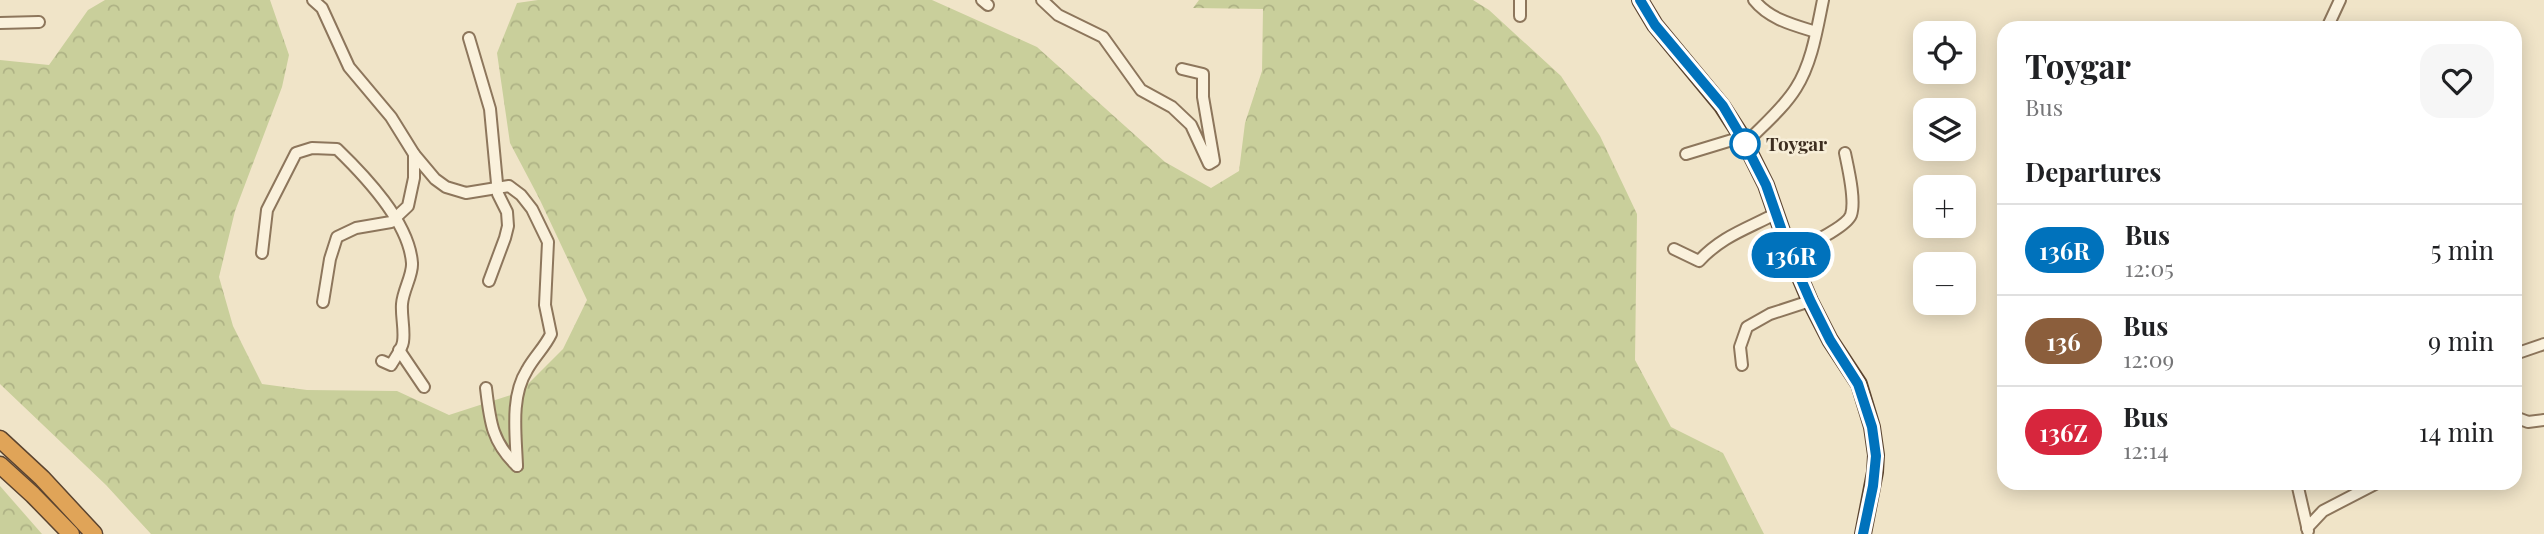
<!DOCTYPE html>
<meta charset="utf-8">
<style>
:root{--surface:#fff;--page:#f6f6f6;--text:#202124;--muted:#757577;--line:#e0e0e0}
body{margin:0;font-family:"Playfair Display",serif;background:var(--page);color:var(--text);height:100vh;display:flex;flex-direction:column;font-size:26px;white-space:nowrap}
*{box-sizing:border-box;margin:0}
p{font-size:23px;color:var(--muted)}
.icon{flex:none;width:38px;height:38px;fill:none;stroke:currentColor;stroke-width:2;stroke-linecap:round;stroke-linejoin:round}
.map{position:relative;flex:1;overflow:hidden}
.details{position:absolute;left:1997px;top:21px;width:525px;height:469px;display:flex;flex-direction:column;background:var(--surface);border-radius:21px;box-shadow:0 4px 18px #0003}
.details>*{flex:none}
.badge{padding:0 14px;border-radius:23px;font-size:24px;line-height:46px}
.tools{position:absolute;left:1913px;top:21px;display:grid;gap:14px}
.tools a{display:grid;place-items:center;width:63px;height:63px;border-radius:14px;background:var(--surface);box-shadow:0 4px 18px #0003;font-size:35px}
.map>.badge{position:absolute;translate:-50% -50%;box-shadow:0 0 0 4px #fff}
h2{padding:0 28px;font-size:26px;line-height:63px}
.round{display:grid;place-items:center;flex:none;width:74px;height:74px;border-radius:21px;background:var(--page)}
.head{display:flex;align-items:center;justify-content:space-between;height:119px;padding:0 28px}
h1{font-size:33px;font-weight:700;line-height:52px}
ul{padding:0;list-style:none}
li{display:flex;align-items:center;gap:21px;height:91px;padding:0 28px;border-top:2px solid var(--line)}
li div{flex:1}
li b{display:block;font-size:26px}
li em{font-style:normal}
li .badge{min-width:77px;font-weight:700;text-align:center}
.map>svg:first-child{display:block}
.forest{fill:url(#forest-crowns)}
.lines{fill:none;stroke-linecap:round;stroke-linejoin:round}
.minor-casing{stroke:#8d765c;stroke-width:14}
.major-casing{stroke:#5b4430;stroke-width:18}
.highway-casing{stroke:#5b4430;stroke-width:19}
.minor{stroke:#faf1dc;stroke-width:10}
.major{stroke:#f3d9a0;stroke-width:14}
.highway{stroke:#e0a458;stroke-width:16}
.line-casing{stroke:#fff;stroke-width:16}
.line{stroke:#0072bc;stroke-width:10}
.stop-dot{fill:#fff;stroke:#0072bc;stroke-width:3.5}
.labels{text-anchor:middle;stroke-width:5;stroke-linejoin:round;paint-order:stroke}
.stop-label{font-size:19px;font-weight:bold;fill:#3d2e20;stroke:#f7eed8;text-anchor:start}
</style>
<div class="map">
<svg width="2544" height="534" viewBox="0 0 2544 534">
<defs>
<pattern id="forest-crowns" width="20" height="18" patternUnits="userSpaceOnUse" patternTransform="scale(1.75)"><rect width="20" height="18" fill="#c9cf9b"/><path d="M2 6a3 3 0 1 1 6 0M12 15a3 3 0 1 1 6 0" fill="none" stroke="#aeb285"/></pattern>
</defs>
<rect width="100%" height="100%" fill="#f0e4c8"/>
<!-- forest -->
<g class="forest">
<polygon points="105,0 270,0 289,55 282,87 235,211 219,277 233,326 262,384 307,390 397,391 449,415 520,392 563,349 587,300 539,198 510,143 497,53 517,3 538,0 932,0 1037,47 1165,162 1211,188 1239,171 1245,123 1262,71 1263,9 1193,8 1199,0 1473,0 1489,10 1561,76 1600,136 1637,214 1635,360 1671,427 1723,453 1764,534 151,534 106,485 0,384 0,60 49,65 88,10"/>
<polygon points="0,486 42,534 0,534"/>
</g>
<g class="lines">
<!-- minor casing -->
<g class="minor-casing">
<g id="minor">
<polyline points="313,0 322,8 349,67 391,117 414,154 414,178 408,206 391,222 356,228 337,237 330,259 323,302"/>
<polyline points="982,0 988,5"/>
<polyline points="1042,0 1058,15 1103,37 1141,90 1172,107 1191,125 1209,164 1214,161 1203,97 1203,74 1182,69"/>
<path d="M1754,0C1769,19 1793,25 1816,32"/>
<polyline points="1520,16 1520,0"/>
<polyline points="0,23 39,22"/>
<polyline points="2327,28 2340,0"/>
<polyline points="469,38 490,109 498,194 507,212 508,226 505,238 489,281"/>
<path d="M1745,144C1762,126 1783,109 1796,88C1812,63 1817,29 1823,0"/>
<path d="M414,154L435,179L446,187L466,193L509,186L521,195L532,209L548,242L545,305L551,334C545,347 534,357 527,370C510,397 516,435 517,466"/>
<polyline points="1686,154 1742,137"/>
<path d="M1674,249L1699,261C1722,236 1747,229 1777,213"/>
<path d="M262,253L267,210L296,153L312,148L337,149C365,176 409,222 412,263C413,275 403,290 402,304C401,316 405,330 403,342C402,349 395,358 391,365L382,361"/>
<path d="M1790,254C1803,247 1846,228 1851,215C1856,200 1848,168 1845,153"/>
<polyline points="399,350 424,387"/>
<polyline points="2515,354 2544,344"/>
<polyline points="1742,365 1740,347 1747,327 1770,314 1810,301"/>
<path d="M486,388C490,422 492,442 517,466"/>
<polyline points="2515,417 2528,422 2544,420"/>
<polyline points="2297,483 2308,531"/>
<polyline points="2307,528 2323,511 2377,483"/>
</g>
</g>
<!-- major casing -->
<g class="major-casing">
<polyline id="major" points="1640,0 1655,25 1722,106 1742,137 1766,185 1790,254 1810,301 1830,340 1859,384 1872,427 1876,455 1875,472 1863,534"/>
</g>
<!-- highway casing -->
<g class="highway-casing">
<g id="highway">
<polyline points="0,439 42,478 94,534"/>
<polyline points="0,465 33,495 71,534"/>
</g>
</g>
<!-- minor -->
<use href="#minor" class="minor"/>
<!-- major -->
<use href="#major" class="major"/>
<!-- highway -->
<use href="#highway" class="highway"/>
</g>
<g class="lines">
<!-- line casing -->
<g class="line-casing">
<polyline id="line" points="1640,0 1655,25 1723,106 1742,138 1766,185 1790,254 1810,300 1830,340 1858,384 1872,427 1876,456 1873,486 1863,534"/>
</g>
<!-- line -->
<use href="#line" class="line"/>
</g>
<!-- markers -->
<circle class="stop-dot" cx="1745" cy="144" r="14"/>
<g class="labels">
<!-- stop labels -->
<g class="stop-label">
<text x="1766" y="151">Toygar</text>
</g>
</g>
</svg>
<div class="tools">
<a><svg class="icon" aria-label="locate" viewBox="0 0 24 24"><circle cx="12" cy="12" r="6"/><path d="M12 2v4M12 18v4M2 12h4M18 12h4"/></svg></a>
<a><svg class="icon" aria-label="layers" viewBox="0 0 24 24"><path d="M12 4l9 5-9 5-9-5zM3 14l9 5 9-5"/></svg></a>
<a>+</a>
<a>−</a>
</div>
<b class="badge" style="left:1791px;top:255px;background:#0072bc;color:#fff">136R</b>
<section class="details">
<div class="head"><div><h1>Toygar</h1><p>Bus</p></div><a class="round"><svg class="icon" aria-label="heart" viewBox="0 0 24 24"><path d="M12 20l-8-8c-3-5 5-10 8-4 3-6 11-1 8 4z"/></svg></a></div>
<h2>Departures</h2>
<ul>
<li><span class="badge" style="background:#0072bc;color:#fff">136R</span><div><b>Bus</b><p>12:05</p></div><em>5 min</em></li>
<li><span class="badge" style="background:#8b5e3c;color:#fff">136</span><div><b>Bus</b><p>12:09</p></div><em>9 min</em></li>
<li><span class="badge" style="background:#d7263d;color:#fff">136Z</span><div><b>Bus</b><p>12:14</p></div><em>14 min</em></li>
</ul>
</section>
</div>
